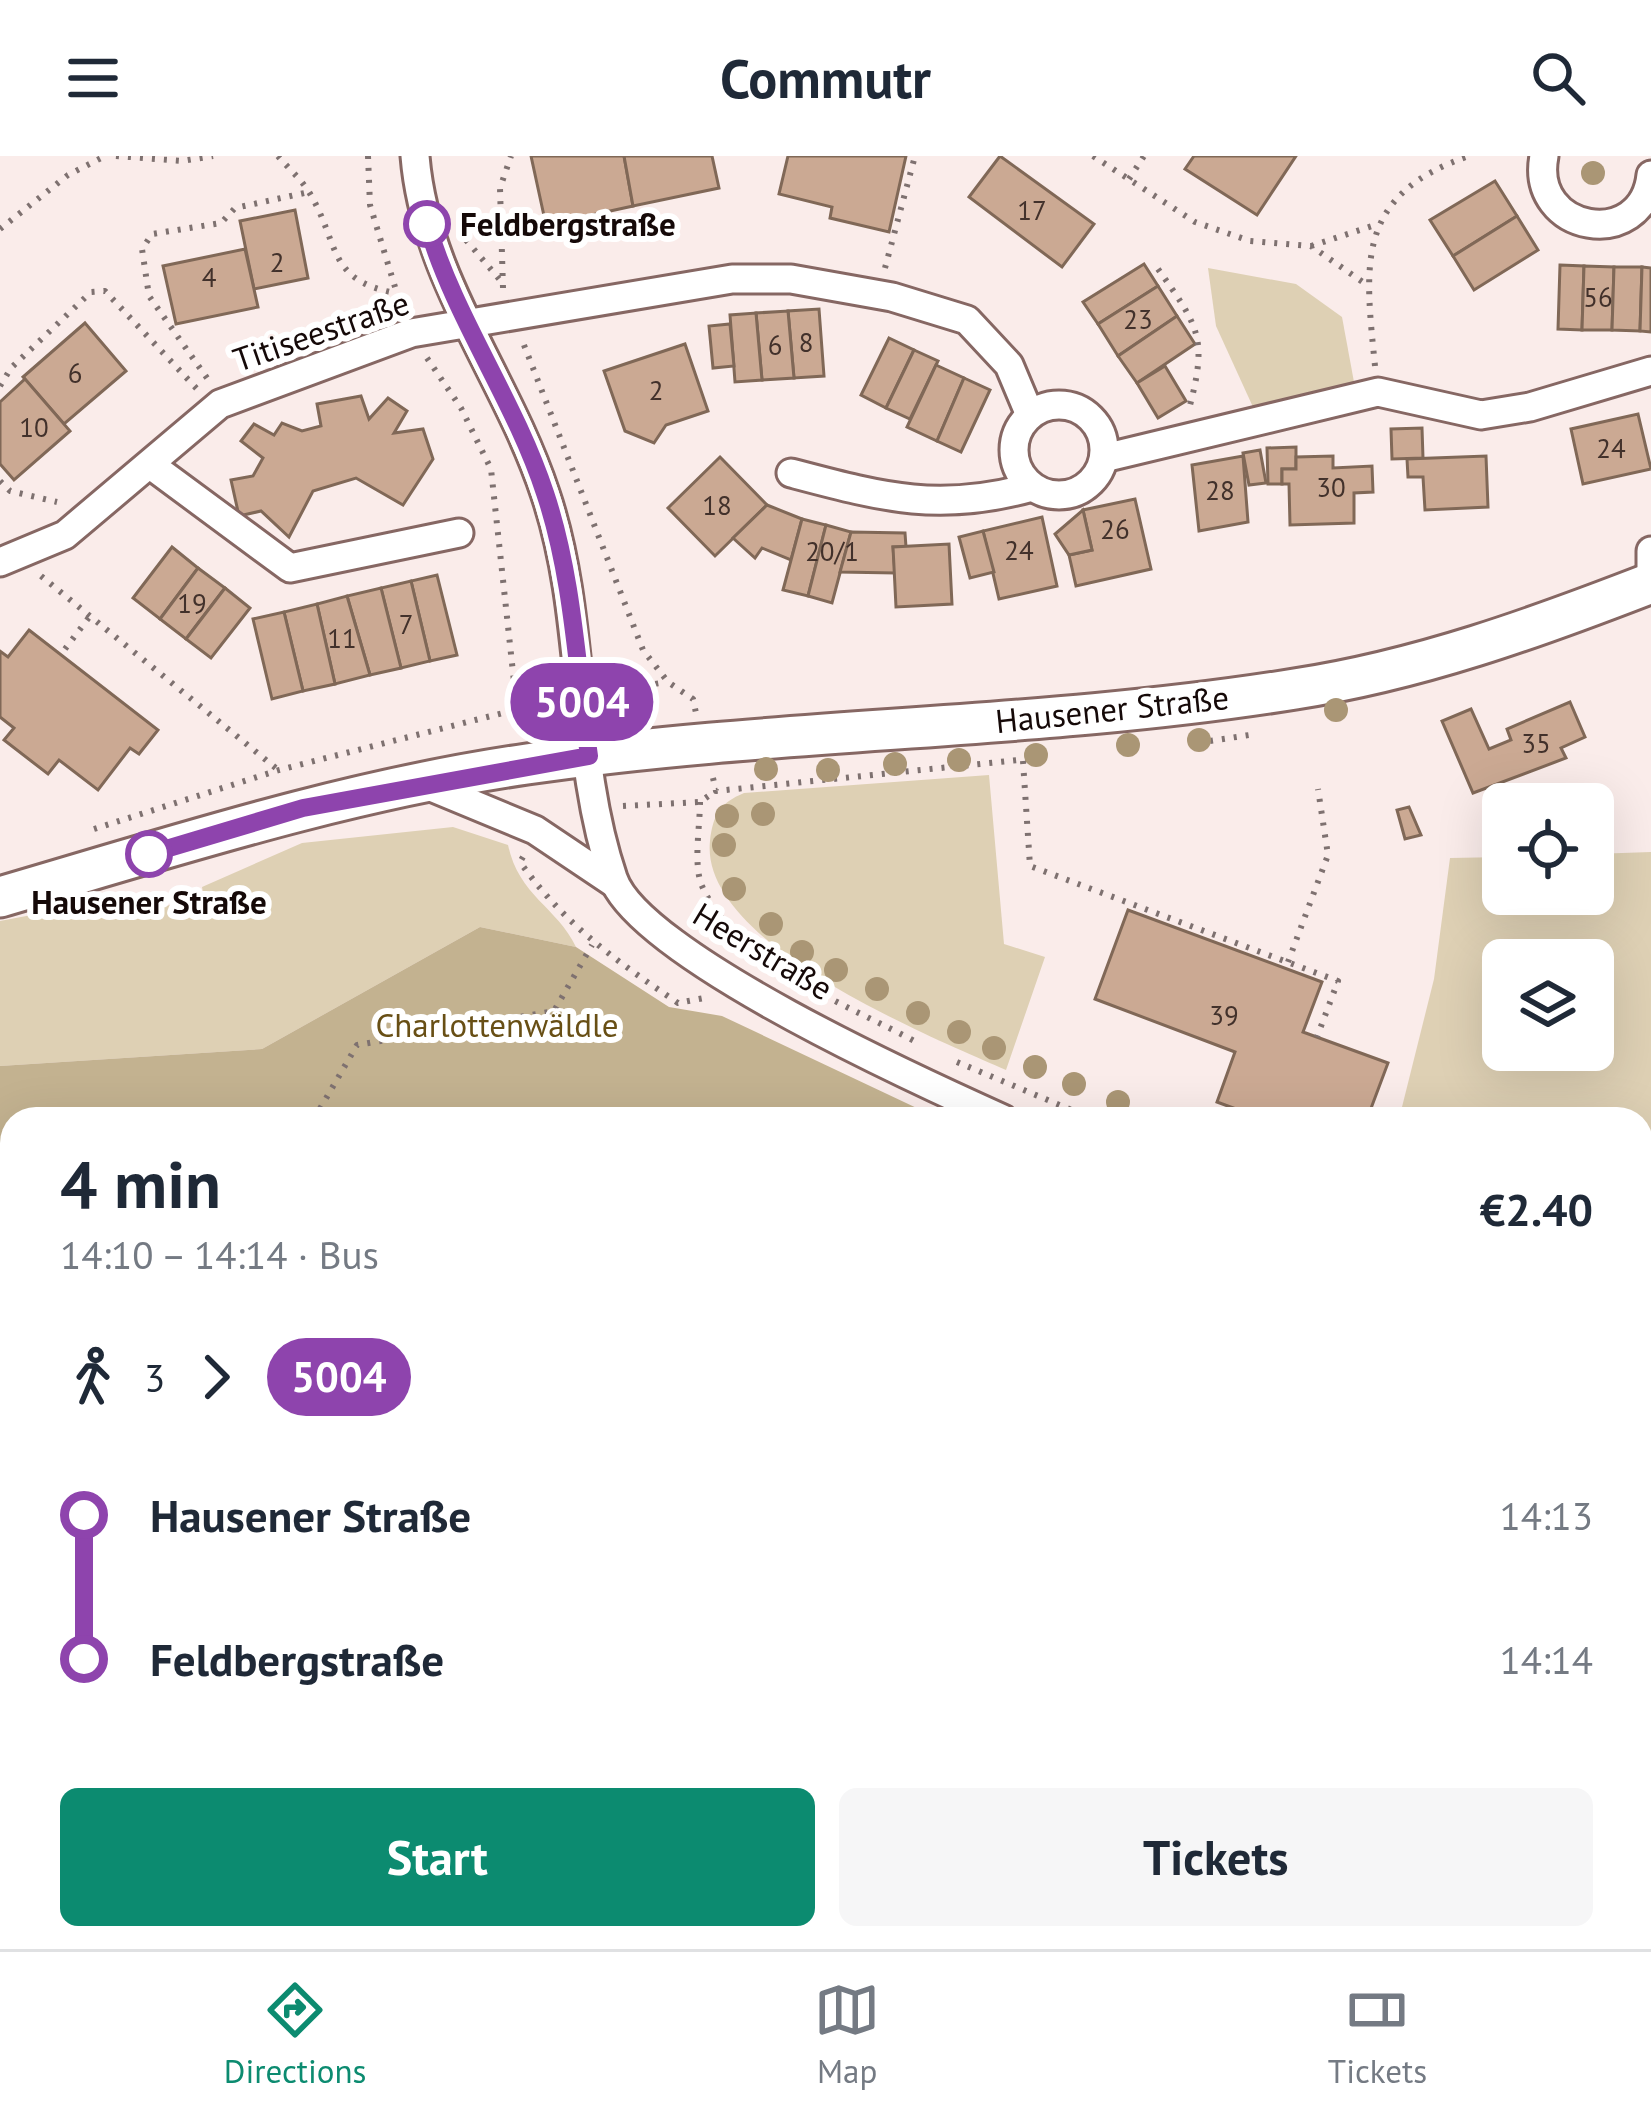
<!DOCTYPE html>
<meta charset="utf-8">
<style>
:root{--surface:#fff;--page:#f6f6f7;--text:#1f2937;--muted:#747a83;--line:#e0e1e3;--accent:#0c8b70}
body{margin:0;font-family:"PT Sans",sans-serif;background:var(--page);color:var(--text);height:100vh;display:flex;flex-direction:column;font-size:45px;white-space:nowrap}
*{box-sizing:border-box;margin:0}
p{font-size:39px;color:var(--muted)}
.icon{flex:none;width:66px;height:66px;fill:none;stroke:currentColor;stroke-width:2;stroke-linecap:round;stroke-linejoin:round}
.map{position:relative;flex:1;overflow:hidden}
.side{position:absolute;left:0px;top:951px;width:1653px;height:843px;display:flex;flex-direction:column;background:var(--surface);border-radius:36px 36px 0 0;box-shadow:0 12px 48px #0002}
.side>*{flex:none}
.badge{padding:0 24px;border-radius:39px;font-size:42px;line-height:78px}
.fabs{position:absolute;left:1482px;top:627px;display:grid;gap:24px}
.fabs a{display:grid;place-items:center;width:132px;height:132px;border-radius:18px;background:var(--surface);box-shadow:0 12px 48px #0002;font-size:60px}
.map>.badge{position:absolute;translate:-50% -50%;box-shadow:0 0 0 6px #fff}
.legs{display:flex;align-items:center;gap:18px;height:132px;padding:0 60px;font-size:39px}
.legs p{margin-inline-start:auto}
.head{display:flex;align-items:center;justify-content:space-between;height:204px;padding:0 60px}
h1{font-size:66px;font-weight:800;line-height:90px}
.button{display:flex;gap:24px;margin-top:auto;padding:24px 60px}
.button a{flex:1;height:138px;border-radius:18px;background:var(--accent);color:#fff;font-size:48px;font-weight:800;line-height:138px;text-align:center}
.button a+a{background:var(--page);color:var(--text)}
ul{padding:0 60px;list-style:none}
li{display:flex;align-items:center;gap:42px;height:144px;font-size:45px}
li i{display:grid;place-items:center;width:18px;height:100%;margin:0 15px;background:currentColor}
li i::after{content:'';width:30px;height:30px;margin:-15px;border:9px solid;border-radius:50%;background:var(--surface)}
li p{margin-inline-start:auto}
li:first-child i{background:linear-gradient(#0000 50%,currentColor 0)}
li:last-child i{background:linear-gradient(currentColor 50%,#0000 0)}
header{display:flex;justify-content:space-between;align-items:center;height:156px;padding:0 60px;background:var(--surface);font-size:54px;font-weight:800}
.tab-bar{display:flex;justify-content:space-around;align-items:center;height:168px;border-top:3px solid var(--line);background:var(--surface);font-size:33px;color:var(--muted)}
.tab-bar a{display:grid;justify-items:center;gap:6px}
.tab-bar .current{color:var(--accent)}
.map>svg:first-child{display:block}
.green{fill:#ded0b4;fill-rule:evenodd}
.forest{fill:#c3b290}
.building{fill:#cba993;stroke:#806857;stroke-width:3}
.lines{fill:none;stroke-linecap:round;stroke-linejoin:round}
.lane-casing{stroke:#866763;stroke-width:20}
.street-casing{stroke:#866763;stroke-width:33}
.secondary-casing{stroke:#866763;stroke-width:45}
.path{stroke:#7e7170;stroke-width:6;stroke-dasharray:3 9;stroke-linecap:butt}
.lane{stroke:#fff;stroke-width:14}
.street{stroke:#fff;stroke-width:27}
.secondary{stroke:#fff;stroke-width:39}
.tree{fill:#aa9675}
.line-1-casing{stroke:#fff;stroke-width:27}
.line-1{stroke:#8e44ad;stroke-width:18}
.stop-1-dot{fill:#fff;stroke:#8e44ad;stroke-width:6}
.labels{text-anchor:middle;stroke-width:12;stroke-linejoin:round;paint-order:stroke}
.number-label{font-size:27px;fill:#42312b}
.stop-label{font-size:33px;font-weight:bold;fill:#150908;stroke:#fff;text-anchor:start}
.street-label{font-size:33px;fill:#150908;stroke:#fff}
.park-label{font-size:33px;fill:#684f15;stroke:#fff}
</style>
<header><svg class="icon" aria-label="menu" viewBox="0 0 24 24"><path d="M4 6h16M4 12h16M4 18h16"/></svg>Commutr<svg class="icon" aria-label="search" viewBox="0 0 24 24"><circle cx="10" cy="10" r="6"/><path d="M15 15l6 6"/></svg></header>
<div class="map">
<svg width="1651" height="1793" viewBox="0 0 1651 1793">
<rect width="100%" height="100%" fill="#faecea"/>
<!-- green -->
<g class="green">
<polygon points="1208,112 1296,128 1342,161 1354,226 1258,262 1216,170"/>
<path d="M989,619L1004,788L1045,801L1006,914C929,880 699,787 710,685C713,659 720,647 744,637Z"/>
<path d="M453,671L508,689C519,740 557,751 576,791L480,771L262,893L0,910V765L142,738L148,753L204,743L202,731L302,687Z"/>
<path d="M1651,696V1022L1644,1050L1641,963H1399L1434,823L1450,702L1503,701V738H1593V698ZM1503,804H1593V894H1503Z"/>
<polygon points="0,1513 12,1519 12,1782 471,1782 467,1793 0,1793"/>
</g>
<!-- forest -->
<g class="forest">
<polygon points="480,771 576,791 669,851 722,860 940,963 12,963 12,1514 0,1508 0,910 262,893"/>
<polygon points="474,1782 988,1782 986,1793 470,1793"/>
</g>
<!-- building -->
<g class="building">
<polygon points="531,0 624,0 633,50 546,69"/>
<polygon points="624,0 712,0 719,32 633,50"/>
<polygon points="788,0 906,0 889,76 830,62 832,51 779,38"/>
<polygon points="1000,0 1094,68 1062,111 969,41"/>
<polygon points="1194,0 1296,0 1257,59 1185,13"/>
<polygon points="1495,25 1517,60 1453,100 1430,64"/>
<polygon points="295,54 308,122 254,133 240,65"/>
<polygon points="1517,60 1538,94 1474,134 1453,100"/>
<polygon points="245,93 258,151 176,168 163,110"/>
<polygon points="1144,108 1158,130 1098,168 1083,146"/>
<polygon points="1560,109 1584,110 1582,174 1558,173"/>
<polygon points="1584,110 1614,111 1612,174 1582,174"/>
<polygon points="1614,111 1642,111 1640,175 1612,174"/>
<polygon points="1642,111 1651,112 1651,176 1640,175"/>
<polygon points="1158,130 1177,160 1118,200 1098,168"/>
<polygon points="819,153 824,220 794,222 788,155"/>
<polygon points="788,155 794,222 762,224 756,157"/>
<polygon points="756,157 762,224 735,226 730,159"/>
<polygon points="1177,160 1195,188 1137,227 1118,200"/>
<polygon points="85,167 126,215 64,268 23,221"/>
<polygon points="730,168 734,210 713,212 709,170"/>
<polygon points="889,182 914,194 886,252 861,239"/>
<polygon points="685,188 708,255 666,269 654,287 625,275 604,215"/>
<polygon points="914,194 938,205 910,263 886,252"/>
<polygon points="936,209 964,222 937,285 907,271"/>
<polygon points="1165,210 1186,245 1158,262 1137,227"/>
<polygon points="964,222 990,234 961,296 937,285"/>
<polygon points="25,223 70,275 14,324 0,308 0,246"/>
<polygon points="361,240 369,263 388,242 407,255 394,277 423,273 433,303 403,349 356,322 313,335 289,381 261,355 239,360 231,324 253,320 263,302 241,285 254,268 274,279 282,267 302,275 321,270 317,248"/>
<polygon points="1638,258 1651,313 1583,328 1571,273"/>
<polygon points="1422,272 1423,302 1392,303 1391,273"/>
<polygon points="1296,291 1296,313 1282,313 1282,328 1268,328 1267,292"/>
<polygon points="1260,294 1266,327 1249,329 1243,297"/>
<polygon points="1243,300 1248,366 1199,375 1192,309"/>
<polygon points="1333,300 1333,312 1372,310 1373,336 1354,337 1354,367 1290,369 1289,328 1282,328 1282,313 1296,313 1296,301"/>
<polygon points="1486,300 1488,351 1425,354 1423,321 1408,321 1407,303"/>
<polygon points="720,301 767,349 715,400 668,352"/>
<polygon points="1135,343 1151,413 1076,430 1069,399 1092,394 1083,354"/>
<polygon points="767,349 802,363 791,404 762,392 755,402 733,382"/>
<polygon points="1083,354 1092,394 1069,399 1055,378"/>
<polygon points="1042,361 1057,430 999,443 983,375"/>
<polygon points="802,363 826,369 808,440 783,434"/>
<polygon points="826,369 851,376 832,447 808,440"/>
<polygon points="983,375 994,416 970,422 959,381"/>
<polygon points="851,376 905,377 906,391 893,391 895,417 840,416"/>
<polygon points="949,388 952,448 896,451 893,391"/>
<polygon points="172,391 198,412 160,463 133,442"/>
<polygon points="198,412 225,432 186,483 160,463"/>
<polygon points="437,419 457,499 430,505 411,425"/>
<polygon points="411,425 430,505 401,512 381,432"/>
<polygon points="225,432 250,452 211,502 186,483"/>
<polygon points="381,432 401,512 370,519 347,440"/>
<polygon points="347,440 370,519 335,528 317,448"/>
<polygon points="317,448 335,528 303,535 284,456"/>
<polygon points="284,456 303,535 272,543 253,463"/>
<polygon points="29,474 158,574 139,598 130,592 98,634 59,604 48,618 4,584 14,572 0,561 0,495 8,501"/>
<polygon points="1570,546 1585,581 1561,592 1566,602 1473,637 1442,565 1471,553 1489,593 1511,584 1507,573"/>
<polygon points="1409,651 1421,679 1405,683 1397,654"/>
<polygon points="1128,754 1322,826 1303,876 1388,907 1367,963 1263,963 1217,946 1235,896 1095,843"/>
<polygon points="1641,1308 1651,1312 1651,1405 1641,1401 1648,1354 1641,1352"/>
<polygon points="1460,1782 1517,1782 1514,1793"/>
</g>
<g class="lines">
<!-- lane casing -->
<g class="lane-casing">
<g id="lane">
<polyline points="0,1538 12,1519"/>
<polyline points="999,1793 1001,1782"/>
</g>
</g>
<!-- street casing -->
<g class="street-casing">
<g id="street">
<path d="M415,0C425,124 507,222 545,337C587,460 571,599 613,722C639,799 925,928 1003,963"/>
<path d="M1544,0C1529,77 1643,96 1651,19"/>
<circle cx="1059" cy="294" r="45"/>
<polyline points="1104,302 1378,236 1481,259 1530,251 1651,215"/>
<polyline points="152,310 290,412 459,377"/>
<path d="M791,317C882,341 939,357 1032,331"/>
<polyline points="1651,395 1651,411"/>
<polyline points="0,406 65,379 220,248 411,177 732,123 791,123 892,141 967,164 1009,209 1030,259"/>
<polyline points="424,628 535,674 614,727"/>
<polyline points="1641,1210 1651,1213"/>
<polyline points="1641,1661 1651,1635"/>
<polyline points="1641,1687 1651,1688"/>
<polyline points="1099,1793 1101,1782"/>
<polyline points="1591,1793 1595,1782"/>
</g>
</g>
<!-- secondary casing -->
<g class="secondary-casing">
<path id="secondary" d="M0,741C174,690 347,634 527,608C782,571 1041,574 1295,533C1419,514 1535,472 1651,427"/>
</g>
<!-- path -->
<g class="path">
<polyline points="116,0 182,5 213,0"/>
<path d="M278,0C288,12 301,23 309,36C340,87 326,124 395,137"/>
<polyline points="368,0 370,49 402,154"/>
<polyline points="1093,0 1195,66 1250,85 1311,90 1367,129"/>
<polyline points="1129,23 1144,0"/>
<polyline points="0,73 68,19 105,0"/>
<polyline points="466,84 500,124"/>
<polyline points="1311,90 1375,69"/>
<polyline points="885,112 915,0"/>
<path d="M1158,113C1199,171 1208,182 1189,253"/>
<polyline points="503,132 500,32 511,0"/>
<polyline points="524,189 643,494 668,526 693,543 696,557"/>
<polyline points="427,202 461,252 491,313 519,572"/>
<path d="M1375,210C1365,109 1354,39 1469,0"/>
<polyline points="207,222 149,140 142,93 152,78 221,67 235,52 309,36"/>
<polyline points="0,230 11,212 91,136 105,135 197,233"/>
<polyline points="0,325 10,335 57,346"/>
<polyline points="41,420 277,613"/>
<polyline points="65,493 90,460"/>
<polyline points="608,536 666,526"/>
<polyline points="1210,585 1256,578"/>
<polyline points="1023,605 1030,710 1338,825 1317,881"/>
<polyline points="713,622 716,635 1048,601"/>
<path d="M700,646C700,670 693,709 702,730C738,810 847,848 918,887"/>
<polyline points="623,650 700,646 714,636"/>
<polyline points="94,673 279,614 554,544"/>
<path d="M523,701L520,706C564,768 616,805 678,847L704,842"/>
<polyline points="1288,806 1328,699 1318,633"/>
<polyline points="957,906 1093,963"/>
<polyline points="314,963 357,889 554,855 592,789"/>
<polyline points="1233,963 1237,953"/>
<polyline points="1641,1161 1651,1164"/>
<polyline points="0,1227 12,1230"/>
<polyline points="0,1472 12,1477"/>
<polyline points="0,1573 12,1580"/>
<polyline points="0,1742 12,1748"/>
<polyline points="73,1782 93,1793"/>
<polyline points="405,1782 427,1793"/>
<polyline points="650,1782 700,1793"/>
<polyline points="479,1793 484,1782"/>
</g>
<!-- lane -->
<use href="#lane" class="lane"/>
<!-- street -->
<use href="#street" class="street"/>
<!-- secondary -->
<use href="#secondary" class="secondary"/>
</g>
<!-- trees -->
<g class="tree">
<circle cx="1593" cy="17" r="12"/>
<circle cx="1336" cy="554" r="12"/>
<circle cx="1199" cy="584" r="12"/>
<circle cx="1128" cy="589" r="12"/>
<circle cx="1036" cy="599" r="12"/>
<circle cx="959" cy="604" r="12"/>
<circle cx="895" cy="608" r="12"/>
<circle cx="766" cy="613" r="12"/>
<circle cx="828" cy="614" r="12"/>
<circle cx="763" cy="658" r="12"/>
<circle cx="727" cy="660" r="12"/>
<circle cx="724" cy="689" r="12"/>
<circle cx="734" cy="733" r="12"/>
<circle cx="771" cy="768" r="12"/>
<circle cx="802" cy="796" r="12"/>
<circle cx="836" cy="814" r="12"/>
<circle cx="877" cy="833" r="12"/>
<circle cx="918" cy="857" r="12"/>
<circle cx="959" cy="876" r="12"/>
<circle cx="994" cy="892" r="12"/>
<circle cx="1035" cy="911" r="12"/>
<circle cx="1074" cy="928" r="12"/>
<circle cx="1118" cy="946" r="12"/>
</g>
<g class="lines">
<!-- line-1 casing -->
<g class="line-1-casing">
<path id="line-1" d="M149,698L303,652L589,600C577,514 573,420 545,337C514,243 455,163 427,68"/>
</g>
<!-- line-1 -->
<use href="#line-1" class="line-1"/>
</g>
<!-- markers -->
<g class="stop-1-dot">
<circle cx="427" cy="68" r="21"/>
<circle cx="149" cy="698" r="21"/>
</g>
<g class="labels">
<!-- number labels -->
<g class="number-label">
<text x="1032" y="64">17</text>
<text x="277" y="116">2</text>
<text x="209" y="131">4</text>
<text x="1598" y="151">56</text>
<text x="1138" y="173">23</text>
<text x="806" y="196">8</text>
<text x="775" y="199">6</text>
<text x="75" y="227">6</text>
<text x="656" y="244">2</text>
<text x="34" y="281">10</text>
<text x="1611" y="302">24</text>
<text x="1331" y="341">30</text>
<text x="1220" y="344">28</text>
<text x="717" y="359">18</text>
<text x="1115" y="383">26</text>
<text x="1019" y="404">24</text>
<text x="832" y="405">20/1</text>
<text x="192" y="457">19</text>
<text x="406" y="478">7</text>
<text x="342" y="492">11</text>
<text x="1536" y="597">35</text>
<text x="1224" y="869">39</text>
</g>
<!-- stop labels -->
<g class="stop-label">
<text x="460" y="80">Feldbergstraße</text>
<text x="149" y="758" text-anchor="middle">Hausener Straße</text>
</g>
<!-- street labels -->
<g class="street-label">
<text transform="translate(321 175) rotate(-19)" y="12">Titiseestraße</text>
<text transform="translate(1112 553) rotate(-6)" y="12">Hausener Straße</text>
<text transform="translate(763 795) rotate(31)" y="12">Heerstraße</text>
</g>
<!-- park labels -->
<g class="park-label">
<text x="497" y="881">Charlottenwäldle</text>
</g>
</g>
</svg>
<div class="fabs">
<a><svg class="icon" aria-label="locate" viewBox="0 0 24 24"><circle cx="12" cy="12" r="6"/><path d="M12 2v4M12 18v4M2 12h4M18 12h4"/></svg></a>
<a><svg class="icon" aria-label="layers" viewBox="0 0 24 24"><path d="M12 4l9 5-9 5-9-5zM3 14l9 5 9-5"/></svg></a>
</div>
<b class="badge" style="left:582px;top:546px;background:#8e44ad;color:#fff">5004</b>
<section class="side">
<div class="head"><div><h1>4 min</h1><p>14:10 – 14:14 · Bus</p></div><b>€2.40</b></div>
<div class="legs"><svg class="icon" aria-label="walk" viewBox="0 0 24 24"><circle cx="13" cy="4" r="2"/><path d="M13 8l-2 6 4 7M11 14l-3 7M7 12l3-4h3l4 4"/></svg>3<svg class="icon" aria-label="forward" viewBox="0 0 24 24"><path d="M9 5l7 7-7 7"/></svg><b class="badge" style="background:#8e44ad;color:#fff">5004</b></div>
<ul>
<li><i style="color:#8e44ad"></i><b>Hausener Straße</b><p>14:13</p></li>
<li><i style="color:#8e44ad"></i><b>Feldbergstraße</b><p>14:14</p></li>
</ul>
<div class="button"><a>Start</a><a>Tickets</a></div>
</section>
</div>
<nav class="tab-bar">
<a class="current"><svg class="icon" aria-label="directions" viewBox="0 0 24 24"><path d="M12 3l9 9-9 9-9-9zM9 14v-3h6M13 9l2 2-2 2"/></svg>Directions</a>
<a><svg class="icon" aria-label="map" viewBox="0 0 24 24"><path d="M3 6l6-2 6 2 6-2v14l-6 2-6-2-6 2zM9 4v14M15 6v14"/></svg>Map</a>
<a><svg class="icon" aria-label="tickets" viewBox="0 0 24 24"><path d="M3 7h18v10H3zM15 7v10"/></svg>Tickets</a>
</nav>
